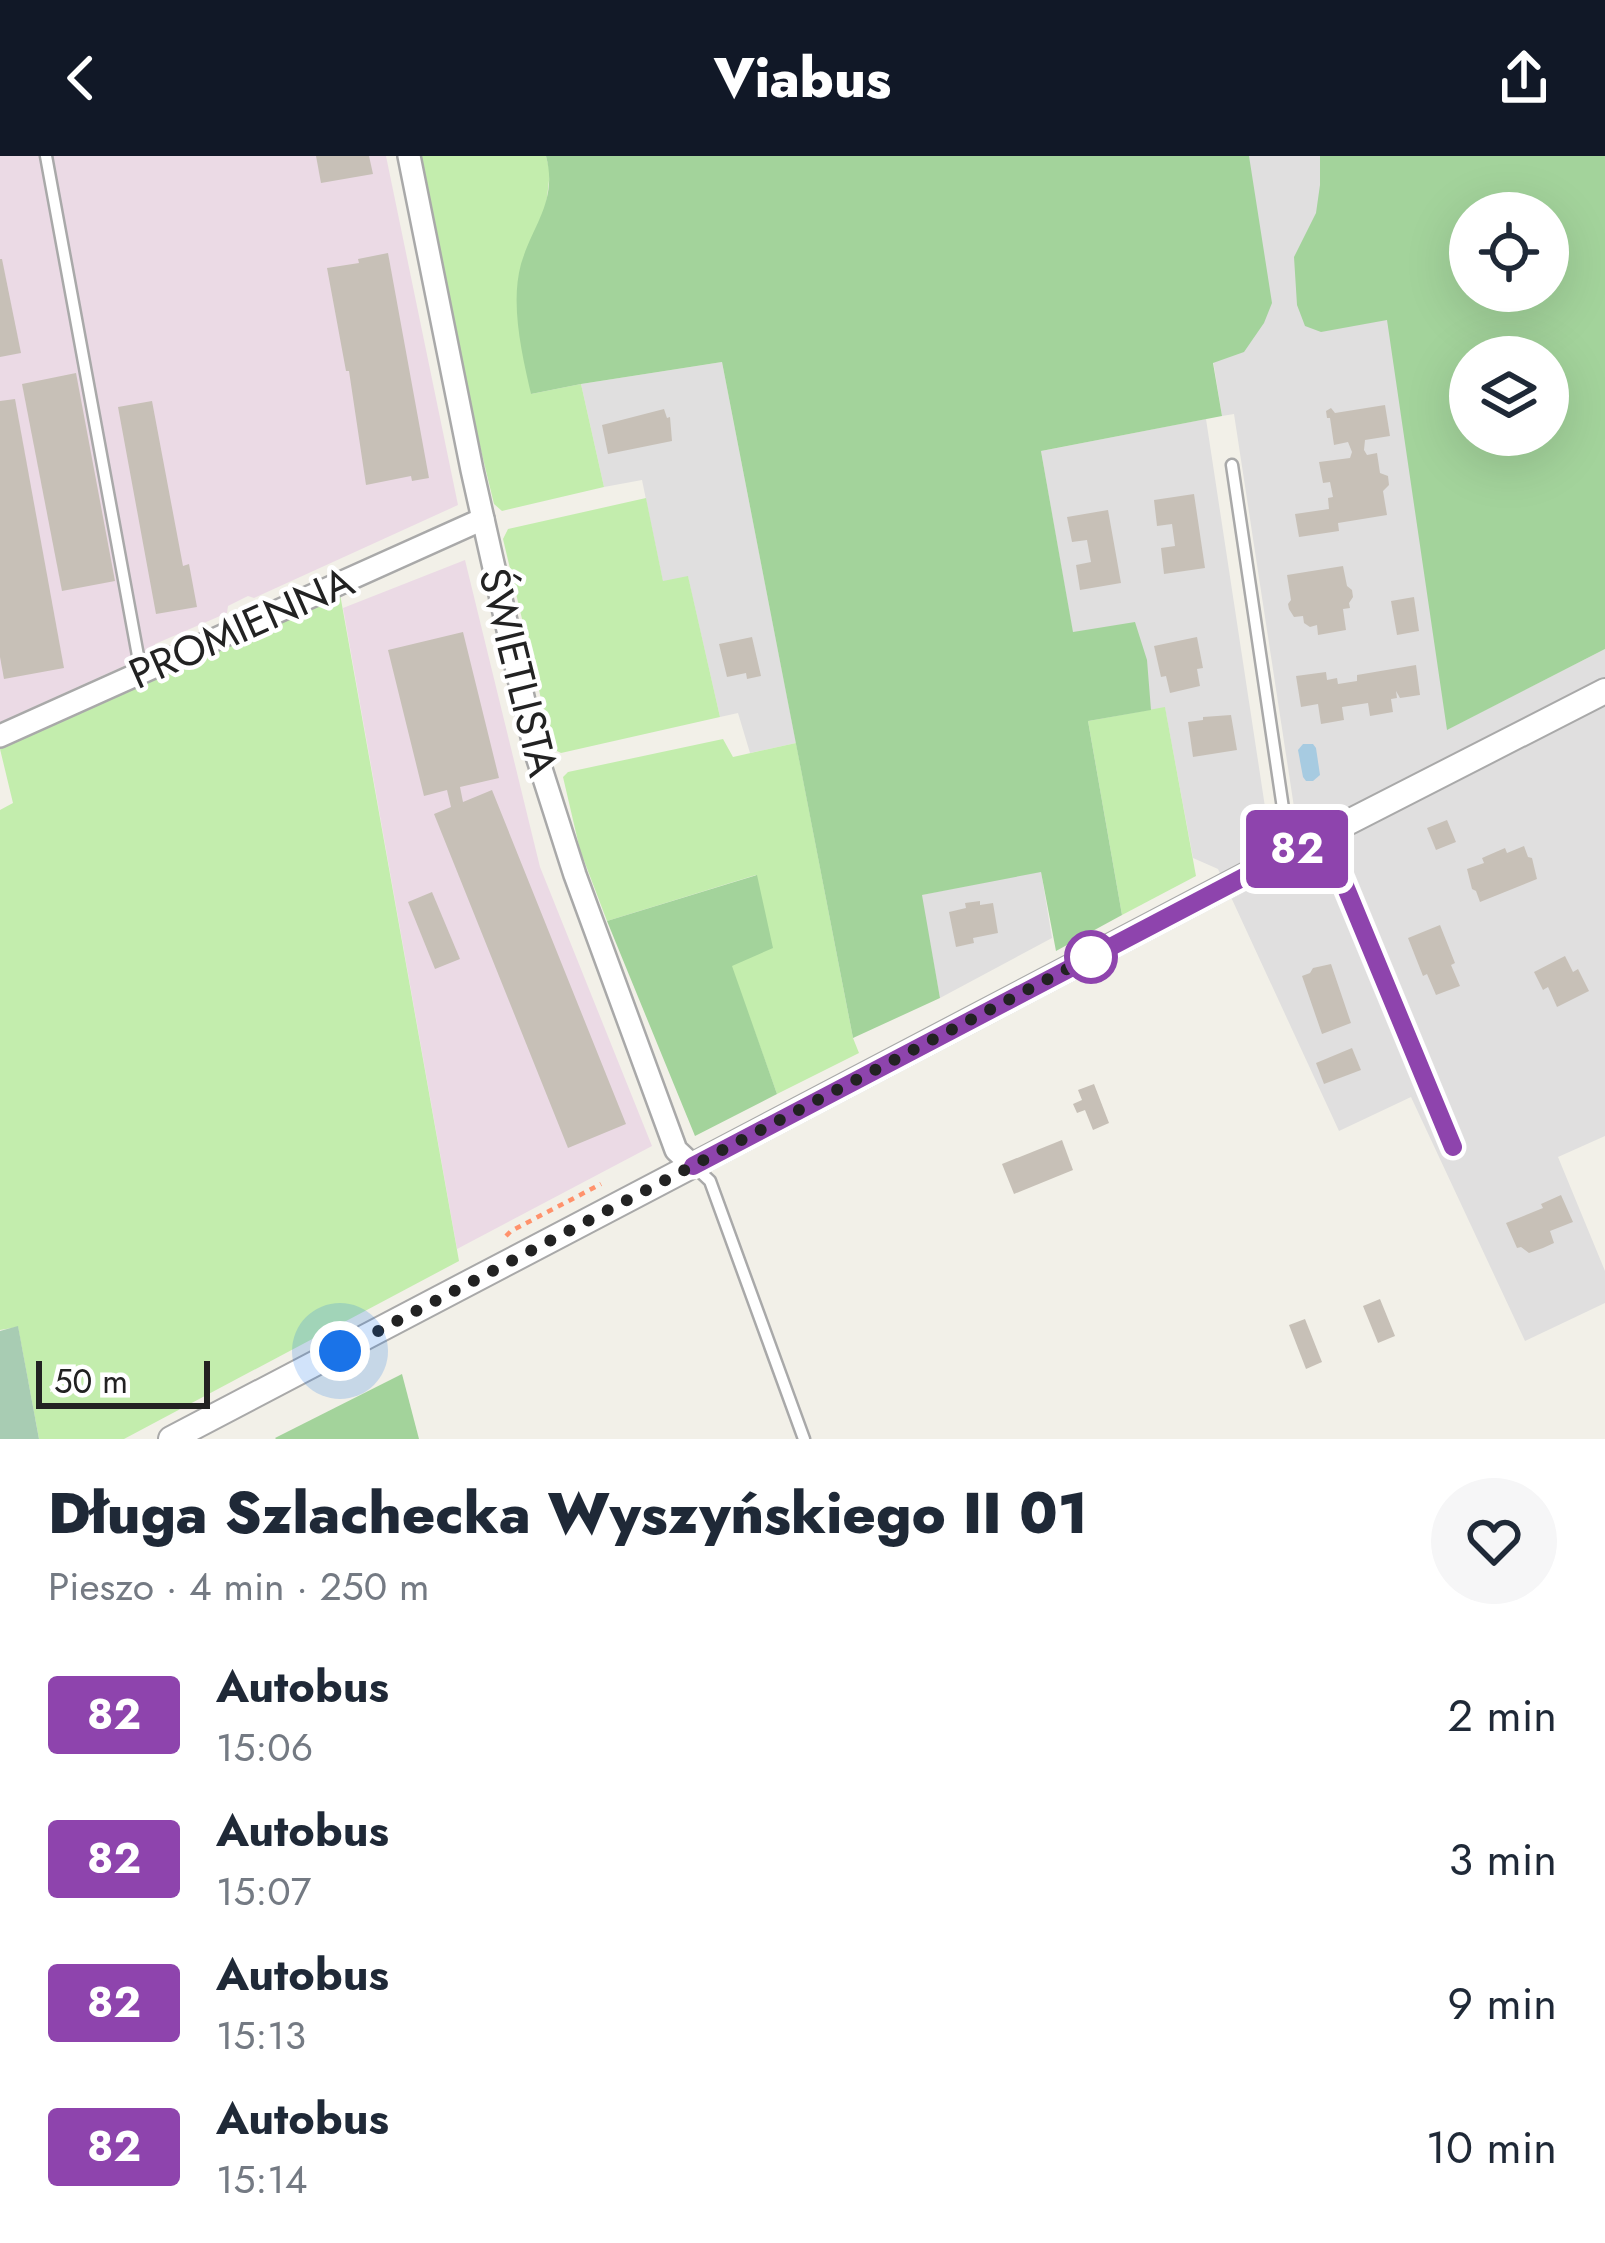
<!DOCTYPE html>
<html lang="pl">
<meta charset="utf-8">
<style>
:root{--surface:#fff;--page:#f6f6f7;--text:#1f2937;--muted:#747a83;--accent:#111827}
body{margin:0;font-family:Jost,sans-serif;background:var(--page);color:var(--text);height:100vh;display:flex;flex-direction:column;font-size:45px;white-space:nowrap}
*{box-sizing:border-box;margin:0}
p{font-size:39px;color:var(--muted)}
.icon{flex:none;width:66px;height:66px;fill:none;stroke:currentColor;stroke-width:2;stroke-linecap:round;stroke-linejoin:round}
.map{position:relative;height:1283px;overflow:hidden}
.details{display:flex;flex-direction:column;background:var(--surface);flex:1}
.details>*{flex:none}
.badge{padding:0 24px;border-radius:9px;font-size:42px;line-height:78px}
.buttons{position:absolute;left:1449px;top:36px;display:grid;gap:24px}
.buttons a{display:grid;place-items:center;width:120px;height:120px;border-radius:50%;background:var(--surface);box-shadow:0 12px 48px #0002;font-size:60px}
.scale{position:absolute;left:36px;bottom:30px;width:174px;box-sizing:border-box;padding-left:12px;border:6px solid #222;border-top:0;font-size:33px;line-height:42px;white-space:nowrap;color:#222;-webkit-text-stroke:9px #fff;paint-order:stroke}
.you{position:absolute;width:60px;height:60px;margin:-30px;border:9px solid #fff;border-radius:50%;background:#1a73e8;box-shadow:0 0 0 18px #1a73e833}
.map>.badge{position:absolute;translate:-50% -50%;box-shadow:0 0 0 6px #fff}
.round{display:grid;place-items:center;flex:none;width:126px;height:126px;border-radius:63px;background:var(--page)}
.overview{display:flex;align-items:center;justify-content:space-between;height:204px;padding:0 48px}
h1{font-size:57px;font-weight:800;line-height:90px}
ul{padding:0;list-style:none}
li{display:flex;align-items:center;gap:36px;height:144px;padding:0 48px}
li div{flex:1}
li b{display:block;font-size:45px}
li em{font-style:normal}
li .badge{min-width:132px;font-weight:700;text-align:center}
header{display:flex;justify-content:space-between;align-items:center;height:156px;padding:0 48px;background:var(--accent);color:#fff;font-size:54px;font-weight:800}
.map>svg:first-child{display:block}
.residential{fill:#e0dfdf}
.industrial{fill:#ebdae5}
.grass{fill:#c3edad}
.forest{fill:#a3d39b;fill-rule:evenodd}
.cemetery{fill:#a8ccb3}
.water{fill:#a7cbe1}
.building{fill:#c7c0b7}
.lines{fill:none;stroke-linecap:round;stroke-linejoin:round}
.service-casing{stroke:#a9a9a9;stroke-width:15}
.minor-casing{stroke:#a9a9a9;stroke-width:26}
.tertiary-casing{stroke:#a9a9a9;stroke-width:28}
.path{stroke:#ff926c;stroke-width:4.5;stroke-dasharray:6 6;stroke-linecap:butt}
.service{stroke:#fff;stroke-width:10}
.minor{stroke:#fff;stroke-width:21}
.tertiary{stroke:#fff;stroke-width:24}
.line-casing{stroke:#fff;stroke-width:27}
.line{stroke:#8e44ad;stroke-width:18}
.walk{stroke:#222;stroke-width:12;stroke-dasharray:0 21.6}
.stop-dot{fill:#fff;stroke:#8e44ad;stroke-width:6}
.labels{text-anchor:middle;stroke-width:9;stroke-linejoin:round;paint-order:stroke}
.street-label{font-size:42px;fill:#222;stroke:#fff}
</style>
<header><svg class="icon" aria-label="back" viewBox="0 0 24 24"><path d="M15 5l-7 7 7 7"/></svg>Viabus<svg class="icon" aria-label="share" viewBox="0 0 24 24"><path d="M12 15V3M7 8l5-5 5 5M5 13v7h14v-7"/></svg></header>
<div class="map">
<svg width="1605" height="1283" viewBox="0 0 1605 1283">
<rect width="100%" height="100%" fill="#f2f0e8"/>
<!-- residential -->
<g class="residential">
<polygon points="1180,0 1364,0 1448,573 1605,493 1605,980 1558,1001 1605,1115 1605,1147 1525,1185 1411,941 1339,975 1218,713 1193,702 1165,552 1088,565 1041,295 1206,263 1267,664 1294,651 1234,258 1222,260"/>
<polygon points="722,206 796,587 750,597 738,557 720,561 688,421 663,426 642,324 604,331 581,228"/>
<polygon points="1041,715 1052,782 940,842 921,739"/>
</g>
<!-- industrial -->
<g class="industrial">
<polygon points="0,0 386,0 458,349 254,442 248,440 228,450 227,457 155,488 155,496 0,566"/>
<polygon points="465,404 540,711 652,990 457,1093 343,452"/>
</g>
<!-- grass -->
<g class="grass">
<polygon points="418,0 546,0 550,16 546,50 522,106 531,238 581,228 604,331 502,355 494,348 469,245"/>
<polygon points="646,342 663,425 688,420 720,561 561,597 553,593 503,383 508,373"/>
<polygon points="340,438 459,1105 124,1283 39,1283 18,1171 0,1174 0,654 13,647 0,593"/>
<polygon points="1165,551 1196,720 1122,759 1088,565"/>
<polygon points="723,583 733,601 796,587 853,882 859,897 777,938 731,810 756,719 607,765 580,694 563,621 568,616"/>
</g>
<!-- forest -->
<g class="forest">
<path d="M546,0H1249L1272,147L1264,167L1244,196L1213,207L1222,260L1041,295L1073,476L1135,466L1147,504L1151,554L1088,565L1122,759L1056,795L1041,716L922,739L940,842L853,882L722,206L581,228L531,238C522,198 510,148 521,108C533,68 558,45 546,0Z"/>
<path d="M1320,0H1605V493L1447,574L1387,164L1321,176L1305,170L1297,149L1294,101L1316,57L1320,29ZM1470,57H1548V135H1470ZM1470,201H1548V279H1470Z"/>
<polygon points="757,719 773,792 732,810 777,938 695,980 607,765"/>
<polygon points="402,1218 419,1283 276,1283 275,1282"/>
</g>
<!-- cemetery -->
<polygon class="cemetery" points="18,1170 39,1283 0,1283 0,1175"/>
<!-- water -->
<polygon class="water" points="1303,588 1313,588 1316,592 1320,619 1313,625 1306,625 1303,621 1298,594"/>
<!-- building -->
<g class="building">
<polygon points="316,0 369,0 373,18 321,27"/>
<polygon points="388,97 429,322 412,325 411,320 366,329 349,215 346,215 327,112 359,107 358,103"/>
<polygon points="0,103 2,103 21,197 0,201"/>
<polygon points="76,217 115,425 62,435 22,228"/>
<polygon points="15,243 64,512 4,523 0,501 0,245"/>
<polygon points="152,245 183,410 189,408 197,451 156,458 118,251"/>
<polygon points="1385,249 1390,280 1365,284 1364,294 1367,299 1377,297 1380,317 1388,320 1389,329 1383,335 1387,359 1338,367 1339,375 1299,381 1295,358 1329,353 1328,342 1333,341 1330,326 1323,327 1319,306 1350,302 1352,296 1348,286 1334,289 1330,262 1327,262 1326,255 1331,252 1335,257"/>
<polygon points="664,253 667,262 670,261 672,285 608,298 602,269"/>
<polygon points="1194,338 1205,412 1164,418 1161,392 1175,390 1172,368 1157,370 1154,344"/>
<polygon points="1108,354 1121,427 1080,434 1076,409 1091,406 1087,384 1072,386 1067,361"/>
<polygon points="1343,410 1347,430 1352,434 1353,441 1349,447 1350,452 1343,453 1346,474 1318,479 1317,469 1310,471 1304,467 1303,460 1294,461 1289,453 1288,448 1291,444 1287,419"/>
<polygon points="1414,441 1419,475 1397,479 1391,445"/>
<polygon points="463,476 499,622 460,631 463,646 492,634 626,968 568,992 434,658 451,651 447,634 424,640 388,494"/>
<polygon points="752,481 761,520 747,523 746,517 727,521 719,488"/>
<polygon points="1197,481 1203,512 1197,513 1200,530 1170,537 1166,520 1161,521 1154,490"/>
<polygon points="1416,509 1420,539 1400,542 1396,535 1397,542 1391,543 1393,556 1370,560 1368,547 1342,551 1344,564 1321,568 1318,548 1301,551 1296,520 1326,516 1327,524 1337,522 1338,528 1357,525 1357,519"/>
<polygon points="1231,559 1237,594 1193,601 1188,566 1203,564 1203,561"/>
<polygon points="1447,664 1456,686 1436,694 1427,672"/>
<polygon points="1524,690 1528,701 1532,702 1537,723 1480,746 1476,735 1472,733 1467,713 1484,707 1482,702 1505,692 1507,697"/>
<polygon points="432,736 460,803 435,813 408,746"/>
<polygon points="980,745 980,749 993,747 998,777 973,782 974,787 956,791 949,756 966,752 965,747"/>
<polygon points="1440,769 1455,807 1451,809 1460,830 1436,839 1427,818 1423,820 1408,782"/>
<polygon points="1565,800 1573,816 1578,813 1589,835 1557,851 1548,831 1543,834 1534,816"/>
<polygon points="1331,808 1351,867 1322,878 1302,820 1310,817 1313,812"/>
<polygon points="1352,892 1361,914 1324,928 1316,907"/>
<polygon points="1094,928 1109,967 1093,974 1085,954 1077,957 1073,948 1082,944 1078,934"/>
<polygon points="1062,984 1073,1014 1014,1038 1002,1008"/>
<polygon points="1561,1039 1573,1066 1550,1075 1554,1087 1543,1092 1529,1097 1521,1091 1517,1092 1506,1067 1543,1052 1541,1048"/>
<polygon points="1380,1143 1395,1180 1378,1187 1363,1150"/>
<polygon points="1305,1163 1322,1206 1306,1213 1289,1169"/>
</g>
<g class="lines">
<!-- service casing -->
<g class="service-casing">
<g id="service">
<polyline points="46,0 141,516"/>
<polyline points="1232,309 1284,659 1294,694"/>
<polyline points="694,1010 710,1025 804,1283"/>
</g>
</g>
<!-- minor casing -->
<g class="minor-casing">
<g id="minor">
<polyline points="409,0 472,314 535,594 575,719 676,994 693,1010"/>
<polyline points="0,580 483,363"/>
<polyline points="1324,679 1453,991"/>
</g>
</g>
<!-- tertiary casing -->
<g class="tertiary-casing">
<polyline id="tertiary" points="171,1283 1294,694 1605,535"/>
</g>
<!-- path -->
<polyline class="path" points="506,1080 511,1075 601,1028"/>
<!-- service -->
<use href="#service" class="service"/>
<!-- minor -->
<use href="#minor" class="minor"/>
<!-- tertiary -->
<use href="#tertiary" class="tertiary"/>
</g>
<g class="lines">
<!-- line casing -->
<g class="line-casing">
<polyline id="line" points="693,1010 1324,679 1453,991"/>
</g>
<!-- line -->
<use href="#line" class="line"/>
<!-- walk -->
<polyline class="walk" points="340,1195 1109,791 1091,801"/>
</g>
<!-- markers -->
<circle class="stop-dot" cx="1091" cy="801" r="24"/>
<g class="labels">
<!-- street labels -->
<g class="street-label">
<text transform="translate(241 471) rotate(-24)" y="15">PROMIENNA</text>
<text transform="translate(519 516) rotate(76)" y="15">ŚWIETLISTA</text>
</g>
</g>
</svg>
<div class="buttons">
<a><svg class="icon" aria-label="locate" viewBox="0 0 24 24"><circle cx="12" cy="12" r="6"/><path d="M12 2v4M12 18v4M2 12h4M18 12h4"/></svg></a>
<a><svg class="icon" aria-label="layers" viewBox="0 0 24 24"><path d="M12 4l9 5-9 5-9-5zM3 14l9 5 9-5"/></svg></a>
</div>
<div class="scale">50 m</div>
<div class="you" style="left:340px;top:1195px"></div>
<b class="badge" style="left:1297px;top:693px;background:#8e44ad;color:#fff">82</b>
</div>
<section class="details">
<div class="overview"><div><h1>Długa Szlachecka Wyszyńskiego II 01</h1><p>Pieszo · 4 min · 250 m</p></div><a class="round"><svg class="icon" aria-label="heart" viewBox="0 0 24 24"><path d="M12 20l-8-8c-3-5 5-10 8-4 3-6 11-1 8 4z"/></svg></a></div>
<ul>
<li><span class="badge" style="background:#8e44ad;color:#fff">82</span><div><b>Autobus</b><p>15:06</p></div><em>2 min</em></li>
<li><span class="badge" style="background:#8e44ad;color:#fff">82</span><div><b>Autobus</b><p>15:07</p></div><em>3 min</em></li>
<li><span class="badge" style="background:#8e44ad;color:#fff">82</span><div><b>Autobus</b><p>15:13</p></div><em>9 min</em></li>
<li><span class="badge" style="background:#8e44ad;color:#fff">82</span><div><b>Autobus</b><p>15:14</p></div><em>10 min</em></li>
</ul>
</section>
